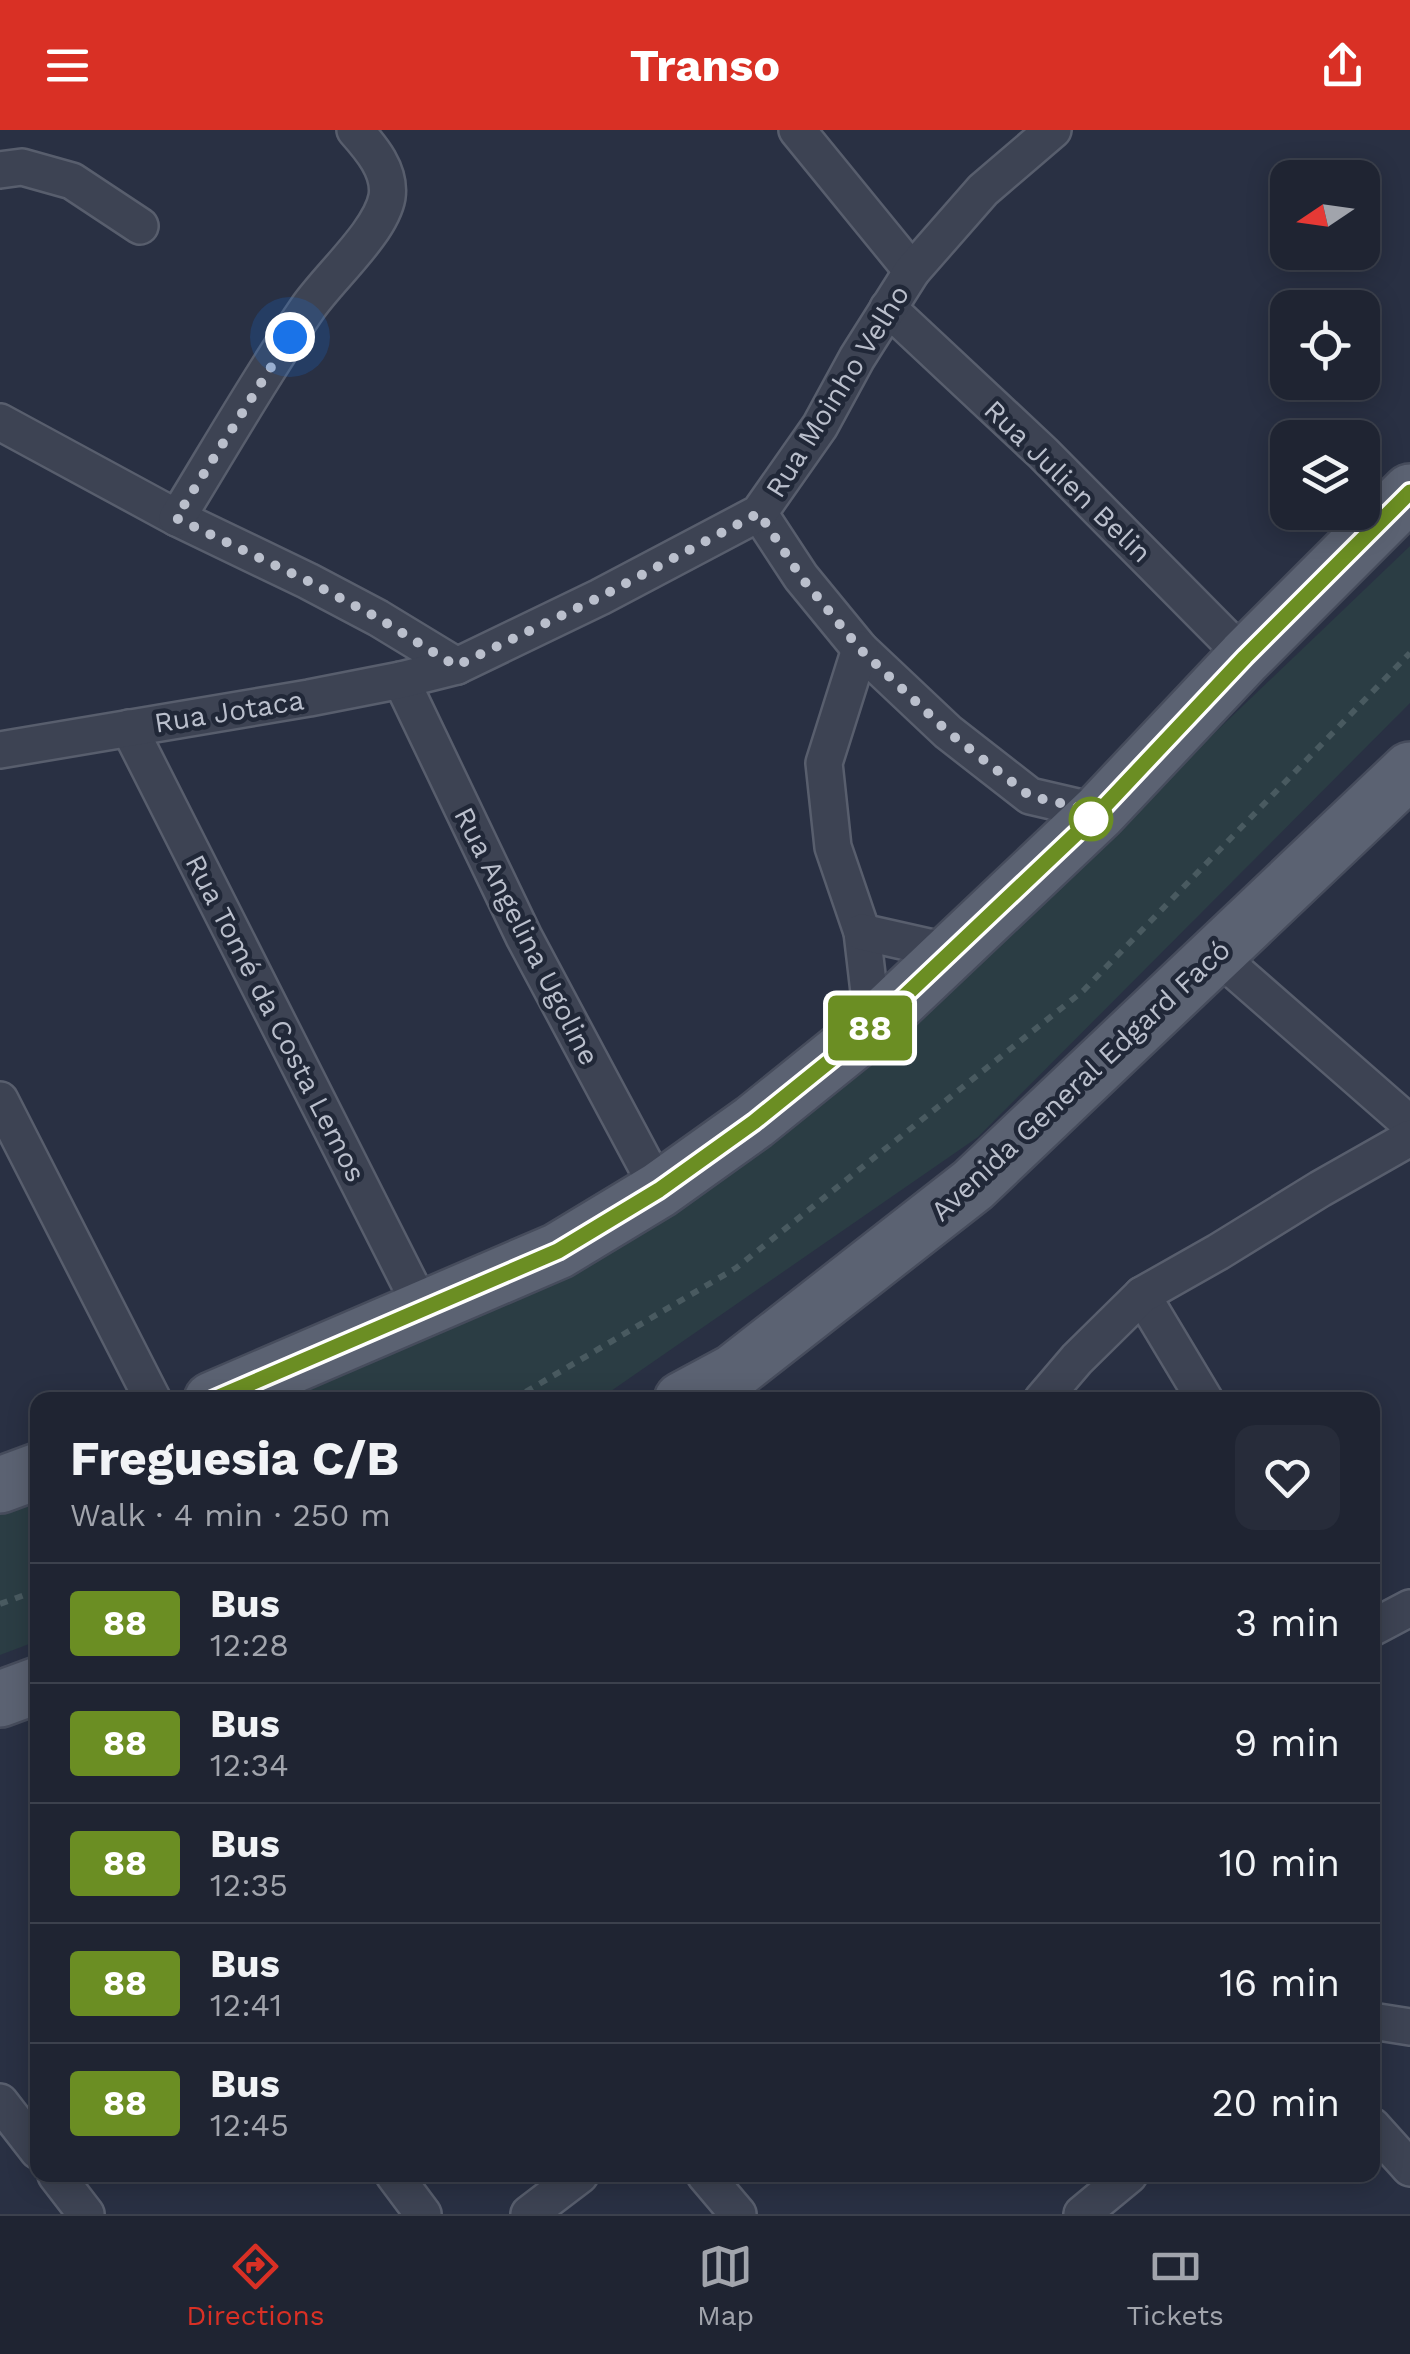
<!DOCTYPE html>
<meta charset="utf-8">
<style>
:root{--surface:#1f2432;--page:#272c3a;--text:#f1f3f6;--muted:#a1a4ac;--line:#3c414d;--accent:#d93025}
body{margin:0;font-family:"Work Sans",sans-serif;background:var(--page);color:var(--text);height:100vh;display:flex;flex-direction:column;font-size:38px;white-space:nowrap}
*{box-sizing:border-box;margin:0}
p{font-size:32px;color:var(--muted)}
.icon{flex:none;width:55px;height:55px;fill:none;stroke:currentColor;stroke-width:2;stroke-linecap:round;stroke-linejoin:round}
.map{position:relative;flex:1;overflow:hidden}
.side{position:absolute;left:30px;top:1262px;width:1350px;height:790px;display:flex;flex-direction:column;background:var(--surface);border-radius:20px;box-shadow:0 5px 25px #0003,0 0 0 2px var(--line)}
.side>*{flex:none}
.badge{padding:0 20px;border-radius:8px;font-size:35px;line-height:65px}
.needle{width:65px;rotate:257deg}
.fabs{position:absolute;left:1270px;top:30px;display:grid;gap:20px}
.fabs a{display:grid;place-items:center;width:110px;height:110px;border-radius:20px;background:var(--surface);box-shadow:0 5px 25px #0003,0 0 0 2px var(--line);font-size:50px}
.you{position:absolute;width:50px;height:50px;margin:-25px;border:8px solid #fff;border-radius:50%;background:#1a73e8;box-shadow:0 0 0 15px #1a73e833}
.map>.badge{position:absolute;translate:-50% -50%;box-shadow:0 0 0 5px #fff}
.round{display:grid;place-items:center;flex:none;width:105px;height:105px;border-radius:20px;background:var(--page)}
.headline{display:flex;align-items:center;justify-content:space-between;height:170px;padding:0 40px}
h1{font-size:48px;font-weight:700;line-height:75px}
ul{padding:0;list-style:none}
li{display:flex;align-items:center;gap:30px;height:120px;padding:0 40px;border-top:2px solid var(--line)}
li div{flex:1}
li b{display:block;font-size:38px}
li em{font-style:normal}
li .badge{min-width:110px;font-weight:700;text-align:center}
header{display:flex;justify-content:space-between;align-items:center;height:130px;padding:0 40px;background:var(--accent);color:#fff;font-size:45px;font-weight:700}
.tabs{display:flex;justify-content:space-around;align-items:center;height:140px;border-top:2px solid var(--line);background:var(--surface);font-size:28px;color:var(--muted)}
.tabs a{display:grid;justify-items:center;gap:5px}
.tabs .active{color:var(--accent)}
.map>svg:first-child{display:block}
.green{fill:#2b3d44}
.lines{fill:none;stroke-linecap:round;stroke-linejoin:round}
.street-casing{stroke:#585e6d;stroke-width:40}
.primary-casing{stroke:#464c5c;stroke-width:60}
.path{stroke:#495a60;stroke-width:6;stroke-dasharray:8 8;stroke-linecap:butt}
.street{stroke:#3d4353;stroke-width:35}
.primary{stroke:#5b6272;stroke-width:55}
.line-casing{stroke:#fff;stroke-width:22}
.line{stroke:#6b8e23;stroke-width:15}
.walk{stroke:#babfcc;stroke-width:10;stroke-dasharray:0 18}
.stop-dot{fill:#fff;stroke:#6b8e23;stroke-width:5}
.labels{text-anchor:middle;stroke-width:9;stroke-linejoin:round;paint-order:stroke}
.street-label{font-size:28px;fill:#babfcc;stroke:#212838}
</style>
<header><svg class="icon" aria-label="menu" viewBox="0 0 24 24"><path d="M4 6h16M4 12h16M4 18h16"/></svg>Transo<svg class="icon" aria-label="share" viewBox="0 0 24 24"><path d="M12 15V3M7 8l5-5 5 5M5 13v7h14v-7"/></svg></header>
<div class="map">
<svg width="1410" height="2084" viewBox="0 0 1410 2084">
<rect width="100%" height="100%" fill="#293043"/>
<!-- green -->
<g class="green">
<polygon points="1410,416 1410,573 978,1007 598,1270 273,1270 884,919"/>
<polygon points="37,1368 37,1511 0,1525 0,1384"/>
</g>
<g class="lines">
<!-- street casing -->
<g class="street-casing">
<g id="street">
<polyline points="797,0 912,141"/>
<polyline points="0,40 22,37 72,51 140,96"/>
<polyline points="888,178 1043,323 1245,527"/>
<polyline points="0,292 177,388 308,451 378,488 457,536"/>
<polyline points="759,383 801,447 860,519 948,602 1030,666 1099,682"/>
<path d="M177,388C220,318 261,246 307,179C328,148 381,102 387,67C391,41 371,18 355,0"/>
<polyline points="860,519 824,633 833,717 862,802 873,896"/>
<polyline points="401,550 524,807 659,1060"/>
<polyline points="129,598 422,1178"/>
<polyline points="0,620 309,568 401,550 457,536 600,467 759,383 820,296 857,228 912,141 983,60 1053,0"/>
<polyline points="862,802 951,822"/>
<polyline points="1217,825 1410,994"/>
<polyline points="0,970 153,1270"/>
<polyline points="1142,1165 1205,1270"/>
<polyline points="1042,1270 1077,1229 1142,1165 1218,1122 1320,1059 1410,1008"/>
<polyline points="1372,1498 1410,1478"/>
<polyline points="1372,1891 1410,1897"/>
<polyline points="0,1972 38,2021"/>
<polyline points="1372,1996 1410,2038"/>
<polyline points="56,2045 86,2084"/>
<polyline points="394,2045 423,2084"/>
<polyline points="705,2045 738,2084"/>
<polyline points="529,2084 580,2045"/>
<polyline points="1082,2084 1129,2045"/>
</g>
</g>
<!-- primary casing -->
<g class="primary-casing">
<g id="primary">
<polyline points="212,1270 558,1121 659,1060 754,992 873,896 1099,682 1245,527 1410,362"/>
<polyline points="682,1270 734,1242 973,1055 1410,640"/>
<polyline points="0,1355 38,1341"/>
<polyline points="0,1569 38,1555"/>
</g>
</g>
<!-- path -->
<g class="path">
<polyline points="512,1270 736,1138 1083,861 1410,523"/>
<polyline points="0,1474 38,1460"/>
</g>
<!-- street -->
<use href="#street" class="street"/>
<!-- primary -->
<use href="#primary" class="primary"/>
</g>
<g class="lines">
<!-- line casing -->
<g class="line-casing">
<polyline id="line" points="212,1270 558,1121 659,1060 754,992 873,896 1099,682 1245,527 1410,362"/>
</g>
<!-- line -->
<use href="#line" class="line"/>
<!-- walk -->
<polyline class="walk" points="290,207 176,388 308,451 378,488 456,536 600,467 759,383 801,447 860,519 948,602 1030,666 1099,682 1087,692 1091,689"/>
</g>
<!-- markers -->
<circle class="stop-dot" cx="1091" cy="689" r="20"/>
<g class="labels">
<!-- street labels -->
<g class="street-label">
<text transform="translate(837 261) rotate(-58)" y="10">Rua Moinho Velho</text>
<text transform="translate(1068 351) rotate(44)" y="10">Rua Julien Belin</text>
<text transform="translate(229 581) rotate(-9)" y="10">Rua Jotaca</text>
<text transform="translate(527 806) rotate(63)" y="10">Rua Angelina Ugoline</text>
<text transform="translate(276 888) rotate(63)" y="10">Rua Tomé da Costa Lemos</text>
<text transform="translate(1080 950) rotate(-43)" y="10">Avenida General Edgard Facó</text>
</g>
</g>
</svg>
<div class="fabs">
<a><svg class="needle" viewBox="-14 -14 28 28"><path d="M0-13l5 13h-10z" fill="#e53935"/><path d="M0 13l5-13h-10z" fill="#a1a4ac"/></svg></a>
<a><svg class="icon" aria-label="locate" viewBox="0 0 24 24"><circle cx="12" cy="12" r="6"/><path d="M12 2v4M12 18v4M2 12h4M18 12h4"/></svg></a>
<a><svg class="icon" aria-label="layers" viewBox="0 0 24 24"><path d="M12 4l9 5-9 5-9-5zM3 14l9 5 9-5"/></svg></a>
</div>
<div class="you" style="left:290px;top:207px"></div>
<b class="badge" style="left:870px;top:898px;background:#6b8e23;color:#fff">88</b>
<section class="side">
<div class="headline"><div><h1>Freguesia C/B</h1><p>Walk · 4 min · 250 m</p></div><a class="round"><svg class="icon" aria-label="heart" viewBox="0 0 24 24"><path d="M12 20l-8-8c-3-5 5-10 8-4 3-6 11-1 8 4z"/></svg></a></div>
<ul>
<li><span class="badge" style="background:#6b8e23;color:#fff">88</span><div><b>Bus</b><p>12:28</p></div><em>3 min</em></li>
<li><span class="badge" style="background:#6b8e23;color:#fff">88</span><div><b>Bus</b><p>12:34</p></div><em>9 min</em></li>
<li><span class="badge" style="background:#6b8e23;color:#fff">88</span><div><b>Bus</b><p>12:35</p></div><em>10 min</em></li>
<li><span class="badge" style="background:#6b8e23;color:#fff">88</span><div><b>Bus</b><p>12:41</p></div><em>16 min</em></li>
<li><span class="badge" style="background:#6b8e23;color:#fff">88</span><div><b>Bus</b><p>12:45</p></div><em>20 min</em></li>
</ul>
</section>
</div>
<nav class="tabs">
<a class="active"><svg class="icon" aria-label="directions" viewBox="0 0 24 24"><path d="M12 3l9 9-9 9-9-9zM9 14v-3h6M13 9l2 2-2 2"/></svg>Directions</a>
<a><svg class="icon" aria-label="map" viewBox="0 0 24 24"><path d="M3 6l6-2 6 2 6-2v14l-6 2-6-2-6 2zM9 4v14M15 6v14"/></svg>Map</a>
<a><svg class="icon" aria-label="tickets" viewBox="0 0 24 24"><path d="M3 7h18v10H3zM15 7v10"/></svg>Tickets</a>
</nav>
